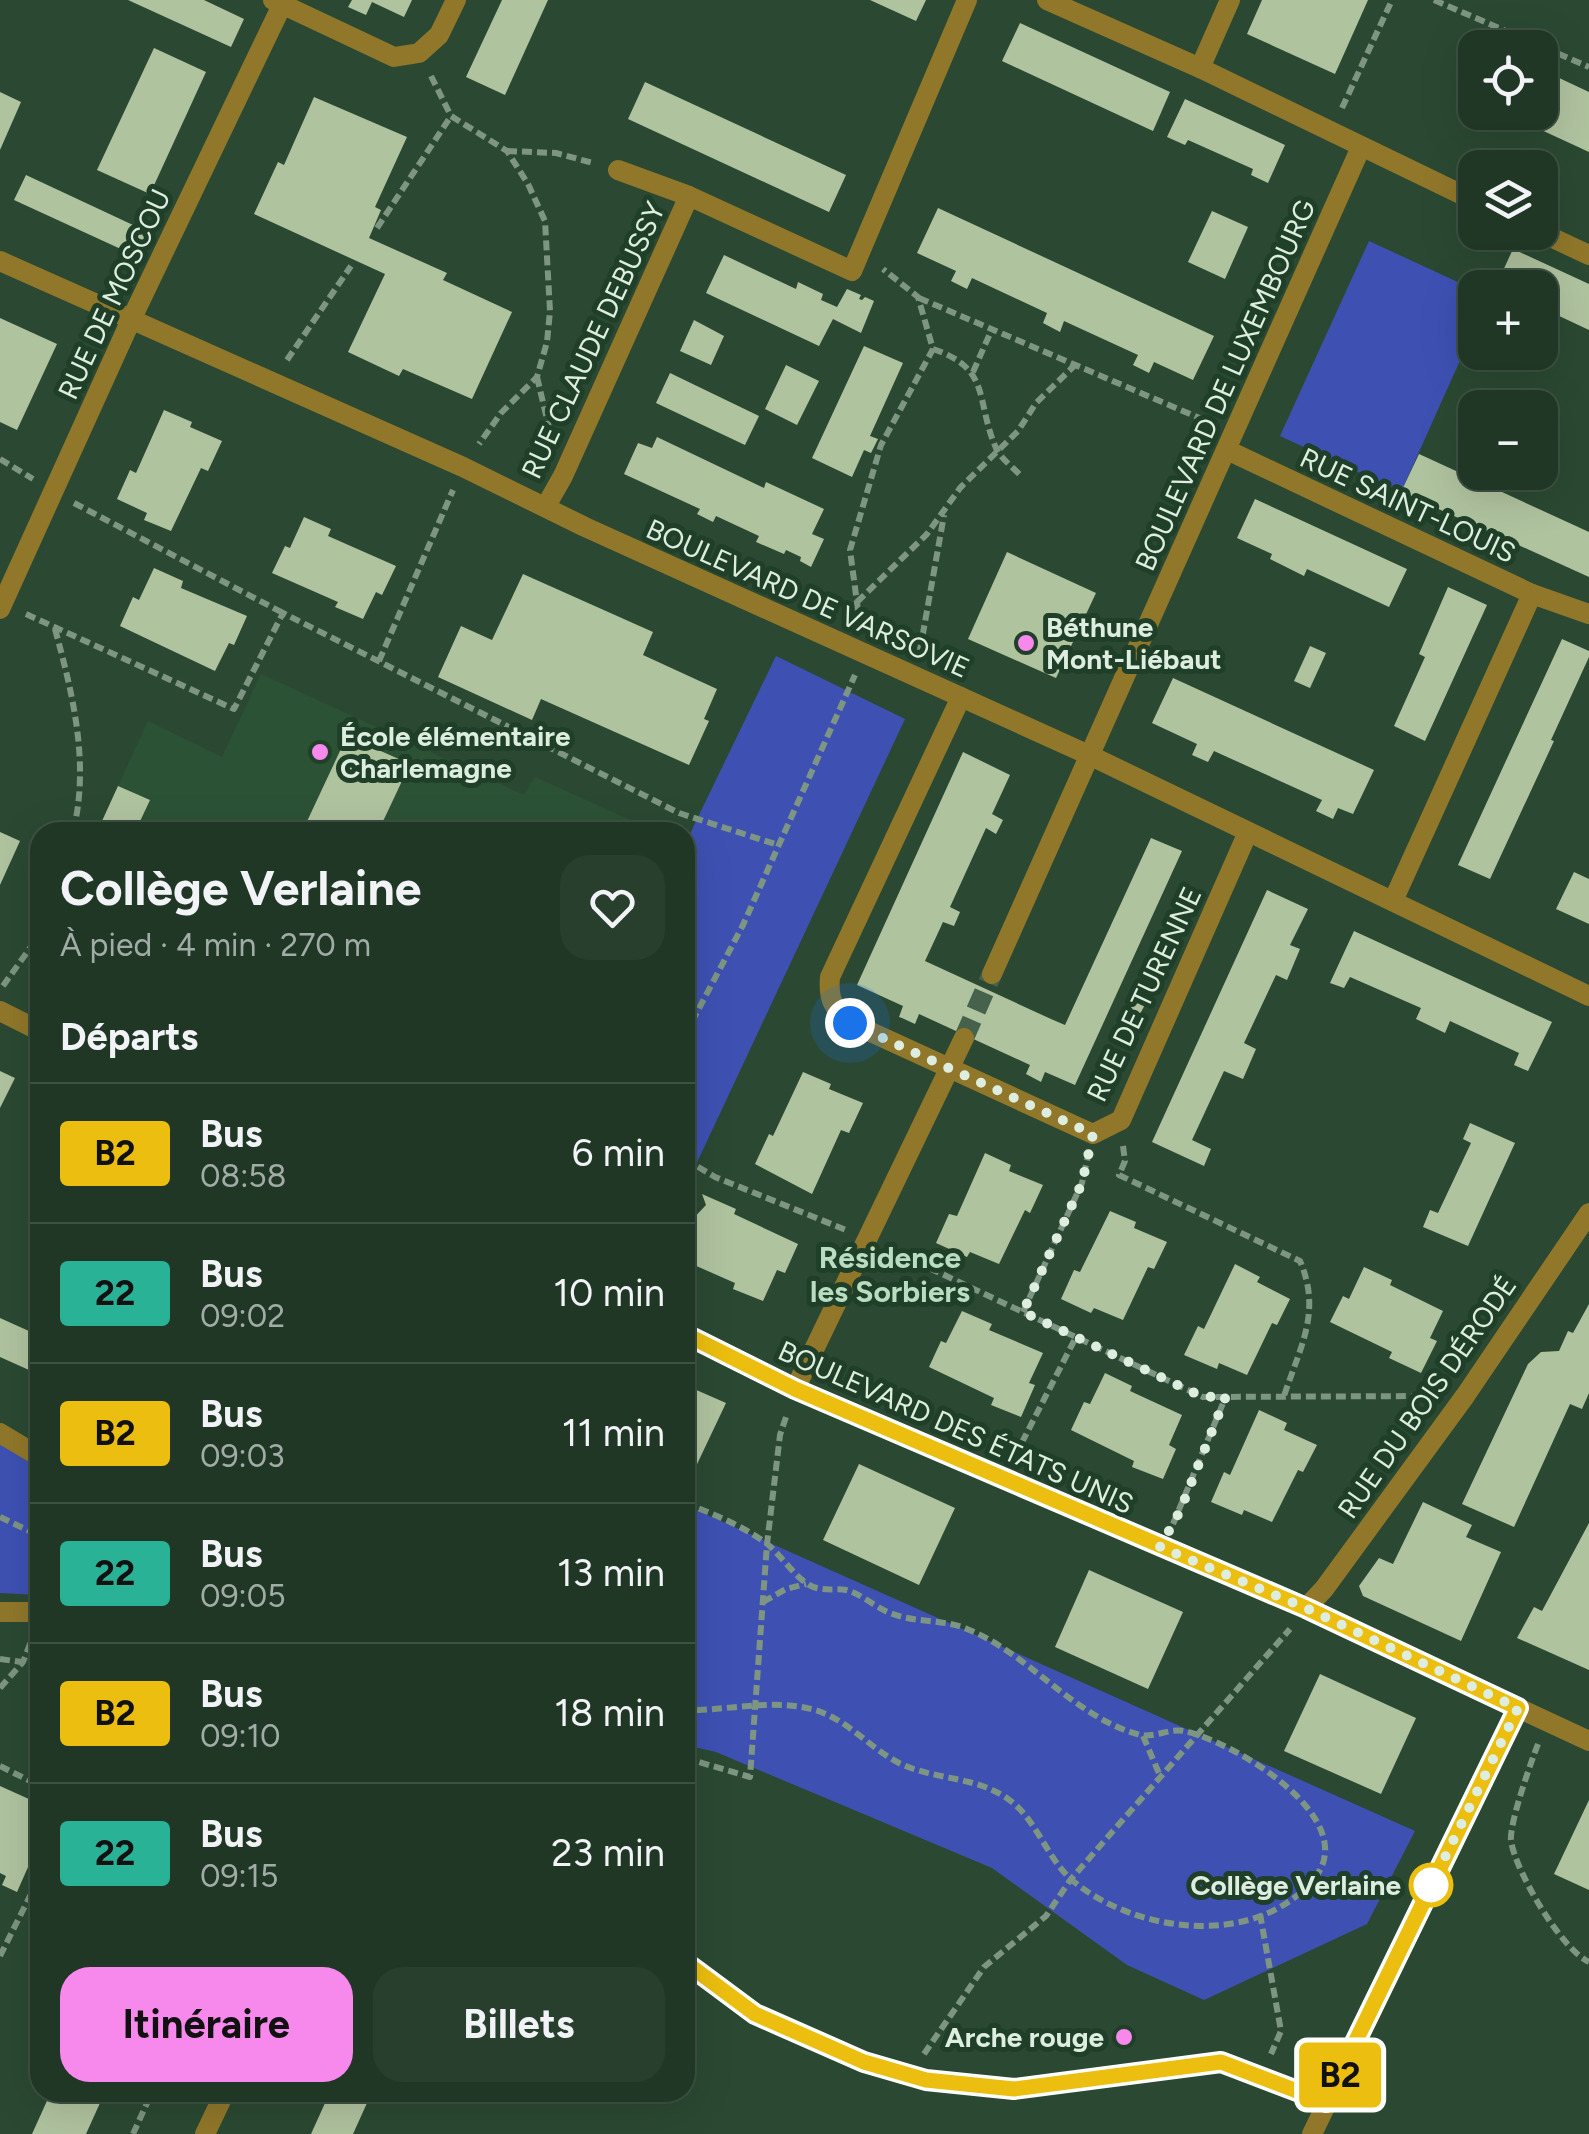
<!DOCTYPE html>
<html lang="fr">
<meta charset="utf-8">
<style>
:root{--surface:#203726;--page:#283f2e;--text:#f1f3f6;--muted:#a2aca7;--line:#3d5143;--accent:#f788ec}
body{margin:0;font-family:Figtree,sans-serif;background:var(--page);color:var(--text);height:100vh;display:flex;flex-direction:column;font-size:38px;white-space:nowrap}
*{box-sizing:border-box;margin:0}
p{font-size:32px;color:var(--muted)}
.icon{flex:none;width:55px;height:55px;fill:none;stroke:currentColor;stroke-width:2;stroke-linecap:round;stroke-linejoin:round}
.map{position:relative;flex:1;overflow:hidden}
.sheet{position:absolute;left:30px;top:822px;width:665px;height:1280px;display:flex;flex-direction:column;background:var(--surface);border-radius:30px;box-shadow:0 10px 40px #0002,0 0 0 2px var(--line)}
.sheet>*{flex:none}
.badge{padding:0 20px;border-radius:8px;font-size:35px;line-height:65px}
.controls{position:absolute;left:1458px;top:30px;display:grid;gap:20px}
.controls a{display:grid;place-items:center;width:100px;height:100px;border-radius:20px;background:var(--surface);box-shadow:0 10px 40px #0002,0 0 0 2px var(--line);font-size:50px}
.you{position:absolute;width:50px;height:50px;margin:-25px;border:8px solid #fff;border-radius:50%;background:#1a73e8;box-shadow:0 0 0 15px #1a73e833}
.map>.badge{position:absolute;translate:-50% -50%;box-shadow:0 0 0 5px #fff}
h2{padding:0 30px;font-size:38px;line-height:90px}
.round{display:grid;place-items:center;flex:none;width:105px;height:105px;border-radius:30px;background:var(--page)}
.summary{display:flex;align-items:center;justify-content:space-between;height:170px;padding:0 30px}
h1{font-size:48px;font-weight:700;line-height:75px}
.cta{display:flex;gap:20px;margin-top:auto;padding:20px 30px}
.cta a{flex:1;height:115px;border-radius:30px;background:var(--accent);color:#111;font-size:40px;font-weight:700;line-height:115px;text-align:center}
.cta a+a{background:var(--page);color:var(--text)}
ul{padding:0;list-style:none}
li{display:flex;align-items:center;gap:30px;height:140px;padding:0 30px;border-top:2px solid var(--line)}
li div{flex:1}
li b{display:block;font-size:38px}
li em{font-style:normal}
li .badge{min-width:110px;font-weight:700;text-align:center}
.map>svg:first-child{display:block}
.built{fill:#2c5236}
.green{fill:#3e51b3}
.building{fill:#b0c39f}
.lines{fill:none;stroke-linecap:round;stroke-linejoin:round}
.minor-tunnel{stroke:#46624c;stroke-width:20;stroke-dasharray:20 10;stroke-linecap:butt}
.path{stroke:#7d9582;stroke-width:6;stroke-dasharray:10 5;stroke-linecap:butt}
.minor{stroke:#90772a;stroke-width:20}
.tertiary{stroke:#90772a;stroke-width:20}
.line-casing{stroke:#fff;stroke-width:22}
.line{stroke:#ebbe0f;stroke-width:15}
.walk{stroke:#ddeee0;stroke-width:10;stroke-dasharray:0 18}
.poi-dot{fill:#f788ec;stroke:#203f28;stroke-width:4}
.stop-dot{fill:#fff;stroke:#ebbe0f;stroke-width:5}
.labels{text-anchor:middle;stroke-width:10;stroke-linejoin:round;paint-order:stroke}
.street-label{font-size:28px;fill:#ddeee0;stroke:#203f28}
.poi-label{font-size:28px;font-weight:bold;fill:#ddeee0;stroke:#203f28;text-anchor:start}
.stop-label{font-size:28px;font-weight:bold;fill:#ddeee0;stroke:#203f28;text-anchor:end}
.neighbourhood-label{font-size:30px;font-weight:bold;fill:#b9ddc0;stroke:#203f28}
</style>
<div class="map">
<svg width="1589" height="2134" viewBox="0 0 1589 2134">
<rect width="100%" height="100%" fill="#2b4932"/>
<!-- built -->
<polygon class="built" points="261,674 524,795 535,777 657,832 97,832 148,721 222,757"/>
<!-- green -->
<g class="green">
<polygon points="1369,241 1475,290 1475,327 1401,492 1280,436"/>
<polygon points="776,656 905,719 685,1188 685,844"/>
<polygon points="0,1444 40,1469 40,1595 0,1593"/>
<polygon points="685,1505 1415,1831 1367,1924 1204,2000 1127,1965 992,1868 716,1752 685,1745"/>
</g>
<!-- building -->
<g class="building">
<polygon points="128,0 204,0 244,19 231,47"/>
<polygon points="352,0 412,0 404,17 372,2 366,15 348,7"/>
<polygon points="502,0 548,0 505,95 466,77"/>
<polygon points="870,0 926,0 916,21"/>
<polygon points="1262,0 1368,0 1335,74 1247,34"/>
<polygon points="1020,23 1170,92 1153,131 1002,61"/>
<polygon points="154,48 206,72 150,194 97,170"/>
<polygon points="1475,59 1475,100 1459,93"/>
<polygon points="1540,69 1589,92 1589,152 1502,112 1540,112"/>
<polygon points="645,82 846,175 829,212 628,119"/>
<polygon points="0,92 21,102 0,150"/>
<polygon points="314,97 407,137 375,207 381,210 369,238 447,273 443,280 512,312 472,399 403,369 399,376 348,352 385,274 254,214 278,162 284,165"/>
<polygon points="1185,99 1285,145 1268,183 1251,175 1253,169 1188,140 1185,145 1167,137"/>
<polygon points="26,175 148,232 136,256 14,200"/>
<polygon points="938,208 1214,336 1193,380 1154,362 1149,373 1133,365 1138,355 1064,321 1060,332 1043,323 1047,313 972,278 967,289 951,281 956,271 917,253"/>
<polygon points="1212,211 1248,227 1225,279 1188,262"/>
<polygon points="1513,249 1589,284 1589,330 1540,307 1540,288 1495,288"/>
<polygon points="724,255 796,289 798,282 823,294 821,300 837,307 847,289 861,295 859,299 862,300 865,297 874,301 861,333 833,319 819,346 706,293"/>
<polygon points="0,318 57,344 17,430 0,422"/>
<polygon points="694,320 724,336 711,365 680,351"/>
<polygon points="864,346 903,363 870,436 878,439 871,453 864,450 852,477 812,458"/>
<polygon points="786,365 819,381 797,425 765,409"/>
<polygon points="670,373 759,416 745,445 656,403"/>
<polygon points="164,410 192,422 190,427 222,441 208,471 201,468 171,531 144,520 147,513 117,499 130,470 136,473"/>
<polygon points="657,437 764,488 766,482 824,509 812,534 824,539 811,567 800,561 801,557 786,550 784,554 756,542 759,536 716,516 713,522 697,514 700,509 624,474 638,443 652,448"/>
<polygon points="1419,454 1589,532 1589,577 1401,492"/>
<polygon points="1255,499 1407,569 1389,607 1307,569 1304,576 1270,559 1272,554 1237,538"/>
<polygon points="304,517 331,529 328,536 396,566 382,595 376,592 363,619 335,607 338,602 272,573 285,546 290,548"/>
<polygon points="1007,552 1096,593 1056,678 968,639"/>
<polygon points="154,568 183,581 181,588 247,616 234,645 229,643 215,671 120,626 133,597 139,600"/>
<polygon points="523,574 653,632 643,655 717,689 704,719 709,721 689,765 541,699 532,720 438,677 461,626 492,640"/>
<polygon points="1448,587 1487,605 1425,741 1394,726 1425,657 1419,654"/>
<polygon points="1562,639 1589,651 1589,657 1551,740 1554,741 1490,879 1458,865"/>
<polygon points="1310,646 1326,653 1310,688 1294,681"/>
<polygon points="1173,678 1374,770 1353,814 1338,808 1333,819 1316,811 1322,800 1214,751 1208,762 1192,755 1197,744 1152,723"/>
<polygon points="347,736 410,764 378,832 302,832"/>
<polygon points="963,752 1010,775 992,814 1003,820 996,834 986,828 950,907 960,912 954,926 943,922 925,961 1051,1019 1065,1025 1151,838 1182,851 1075,1085 1045,1072 1041,1082 1026,1074 1030,1065 919,1014 915,1024 902,1018 899,1017 903,1006 857,985"/>
<polygon points="118,786 150,800 135,832 97,832"/>
<polygon points="0,832 20,841 0,885"/>
<polygon points="1574,872 1589,879 1589,924 1556,909"/>
<polygon points="1267,890 1308,909 1290,945 1300,949 1287,980 1276,975 1244,1043 1256,1049 1243,1079 1224,1071 1192,1140 1211,1149 1204,1166 1152,1142"/>
<polygon points="1179,901 1190,906 1182,920 1172,916"/>
<polygon points="1354,931 1552,1022 1528,1071 1514,1065 1519,1053 1450,1021 1445,1033 1416,1019 1421,1008 1350,977 1344,988 1330,983"/>
<polygon points="1138,992 1149,997 1140,1014 1130,1009"/>
<polygon points="0,1071 15,1078 0,1108"/>
<polygon points="803,1072 831,1084 829,1089 863,1103 849,1133 841,1130 812,1194 755,1164 769,1134 773,1136"/>
<polygon points="1470,1123 1515,1143 1468,1246 1423,1227 1430,1210 1438,1213 1471,1143 1463,1139"/>
<polygon points="985,1153 1011,1165 1009,1171 1043,1185 1030,1213 1025,1210 999,1264 970,1252 967,1257 936,1243 949,1214 957,1216"/>
<polygon points="702,1194 736,1209 734,1214 798,1244 785,1273 777,1270 763,1301 733,1289 735,1283 685,1261 685,1223 688,1224 706,1205"/>
<polygon points="1110,1211 1136,1222 1134,1228 1167,1242 1154,1269 1148,1267 1123,1320 1094,1308 1091,1313 1061,1299 1074,1270 1080,1272"/>
<polygon points="1235,1264 1260,1277 1257,1282 1290,1299 1277,1325 1272,1323 1247,1375 1219,1363 1217,1369 1184,1355 1198,1326 1204,1329"/>
<polygon points="1364,1267 1392,1280 1390,1285 1443,1311 1430,1338 1437,1341 1421,1373 1389,1358 1392,1352 1330,1322 1343,1296 1349,1299"/>
<polygon points="1589,1304 1589,1393 1582,1409 1570,1404 1514,1527 1462,1504 1528,1364 1541,1352 1559,1351 1568,1331 1573,1333"/>
<polygon points="962,1311 992,1324 989,1330 1043,1353 1029,1383 1035,1385 1021,1417 991,1405 994,1398 929,1367 941,1341 946,1343"/>
<polygon points="0,1318 40,1336 40,1346 29,1370 0,1357"/>
<polygon points="1105,1373 1132,1386 1130,1391 1182,1415 1169,1445 1176,1449 1163,1479 1132,1467 1134,1461 1071,1430 1084,1402 1090,1404"/>
<polygon points="685,1385 726,1403 690,1479 685,1477"/>
<polygon points="1259,1410 1287,1423 1284,1430 1317,1445 1303,1472 1298,1470 1272,1522 1244,1510 1242,1515 1211,1502 1224,1472 1230,1475"/>
<polygon points="859,1464 955,1508 919,1585 823,1540"/>
<polygon points="1423,1502 1472,1525 1466,1537 1501,1552 1461,1641 1363,1596 1359,1586 1379,1558 1393,1564"/>
<polygon points="1589,1523 1589,1670 1517,1638 1534,1607 1542,1611"/>
<polygon points="1089,1570 1183,1612 1148,1689 1055,1647"/>
<polygon points="1320,1674 1416,1718 1381,1794 1284,1751"/>
<polygon points="0,1786 40,1804 40,1840 17,1892 2,1885 6,1876 0,1873"/>
<polygon points="1589,1800 1589,1890 1554,1874"/>
<polygon points="51,2092 105,2092 86,2134 32,2134"/>
<polygon points="330,2092 372,2092 353,2134 311,2134"/>
</g>
<g class="lines">
<!-- minor-tunnel -->
<polyline class="minor-tunnel" points="964,1038 992,974"/>
<!-- path -->
<g class="path">
<polyline points="1434,0 1589,67"/>
<polyline points="431,76 451,116 507,151 528,184 545,221 550,311 547,342 537,377 501,413 479,444"/>
<polyline points="1342,108 1392,0"/>
<polyline points="507,151 556,153 593,163"/>
<polyline points="377,228 451,116"/>
<polyline points="919,298 1211,423"/>
<path d="M933,349C992,369 975,400 996,448C1001,459 1014,468 1022,477"/>
<polyline points="287,360 351,266"/>
<polyline points="973,372 992,329"/>
<polyline points="537,377 551,436"/>
<polyline points="0,459 33,479"/>
<polyline points="74,503 283,613"/>
<polyline points="857,602 927,534 960,488 1018,431 1036,403 1075,365"/>
<polyline points="26,614 234,709 283,613 679,813 778,845"/>
<polyline points="860,625 850,550 881,445 933,349 918,297 883,269"/>
<path d="M55,629C73,695 90,764 73,832"/>
<polyline points="920,650 944,515"/>
<polyline points="379,661 453,490"/>
<polyline points="3,986 40,934"/>
<polyline points="685,1035 743,925 855,675"/>
<path d="M1123,1146L1125,1161L1119,1175L1300,1261C1322,1312 1300,1347 1284,1396"/>
<polyline points="685,1159 715,1177 846,1230"/>
<polyline points="889,1249 1203,1397 1433,1396"/>
<polyline points="1023,1312 1082,1183 1088,1156"/>
<polyline points="1015,1456 1076,1337"/>
<path d="M685,1503C713,1514 741,1525 766,1543C781,1555 793,1575 809,1585C822,1592 833,1588 846,1590C862,1594 877,1609 893,1614C916,1623 944,1619 967,1629C1030,1654 1073,1717 1140,1735C1154,1738 1170,1728 1184,1731C1232,1741 1364,1818 1314,1879C1255,1949 1136,1933 1073,1881C1046,1858 1037,1819 1008,1799C976,1776 935,1780 901,1764C876,1752 857,1730 832,1717C792,1696 744,1708 699,1710L685,1708"/>
<polyline points="0,1517 40,1536"/>
<polyline points="1173,1524 1226,1396"/>
<polyline points="763,1602 786,1589 806,1584"/>
<polyline points="0,1659 22,1662"/>
<polyline points="0,1688 23,1662 32,1639"/>
<polyline points="1143,1736 1161,1778"/>
<path d="M1538,1744C1531,1762 1509,1824 1511,1841C1516,1872 1561,1949 1589,1962"/>
<polyline points="685,1758 750,1777 767,1544 780,1435 787,1414"/>
<polyline points="0,1766 40,1786"/>
<polyline points="1260,1914 1281,2031 1271,2054"/>
<polyline points="0,1956 40,1876"/>
<polyline points="924,2054 984,1967 1046,1916 1071,1879 1290,1629"/>
<polyline points="133,2134 152,2092"/>
</g>
<!-- minor -->
<g class="minor">
<polyline points="273,0 394,57 419,53 439,35 456,0"/>
<polyline points="1047,0 1200,68 1475,201"/>
<polyline points="1200,68 1230,0"/>
<polyline points="618,170 689,196 852,271 967,0"/>
<polyline points="1540,232 1589,255"/>
<polyline points="0,261 463,467 585,527 1089,755 1589,996"/>
<polyline points="1227,450 1532,594 1393,901"/>
<polyline points="546,506 563,476 689,196"/>
<polyline points="1532,594 1589,614"/>
<polyline points="0,609 131,320 282,5"/>
<path d="M961,697L830,977C828,1000 833,1008 851,1023L1093,1134L1121,1120L1248,832"/>
<polyline points="992,974 1361,147"/>
<polyline points="0,1011 40,1031"/>
<polyline points="685,1334 795,1389 1306,1608 1518,1708"/>
<polyline points="795,1389 964,1038"/>
<polyline points="0,1433 40,1457"/>
<polyline points="1306,1608 1324,1589 1465,1396 1589,1213"/>
<polyline points="0,1612 40,1612"/>
<polyline points="685,1962 755,2014 864,2062 926,2080 1015,2089 1221,2062 1325,2102"/>
<polyline points="205,2134 225,2092"/>
</g>
<!-- tertiary -->
<polyline class="tertiary" points="1312,2134 1518,1708 1589,1741"/>
</g>
<g class="lines">
<!-- line casing -->
<g class="line-casing">
<polyline id="line" points="685,1334 795,1389 1306,1608 1518,1708 1326,2102 1221,2062 1014,2089 926,2080 864,2062 755,2014 685,1962"/>
</g>
<!-- line -->
<use href="#line" class="line"/>
<!-- walk -->
<polyline class="walk" points="850,1023 1093,1134 1082,1183 1023,1312 1203,1397 1226,1396 1180,1511 1160,1547 1306,1608 1518,1708 1430,1888 1431,1885"/>
</g>
<!-- markers -->
<g class="poi-dot">
<circle cx="1026" cy="643" r="10"/>
<circle cx="320" cy="752" r="10"/>
<circle cx="1124" cy="2037" r="10"/>
</g>
<circle class="stop-dot" cx="1431" cy="1885" r="20"/>
<g class="labels">
<!-- street labels -->
<g class="street-label">
<text transform="translate(114 294) rotate(-65)" y="10">RUE DE MOSCOU</text>
<text transform="translate(593 340) rotate(-65)" y="10">RUE CLAUDE DEBUSSY</text>
<text transform="translate(1225 385) rotate(-66)" y="10">BOULEVARD DE LUXEMBOURG</text>
<text transform="translate(1408 505) rotate(25)" y="10">RUE SAINT-LOUIS</text>
<text transform="translate(808 598) rotate(24)" y="10">BOULEVARD DE VARSOVIE</text>
<text transform="translate(1144 994) rotate(-65)" y="10">RUE DE TURENNE</text>
<text transform="translate(1427 1397) rotate(-55)" y="10">RUE DU BOIS DÉRODÉ</text>
<text transform="translate(956 1427) rotate(24)" y="10">BOULEVARD DES ÉTATS UNIS</text>
</g>
<!-- poi labels -->
<g class="poi-label">
<text x="1046" y="637">Béthune<tspan x="1046" dy="32">Mont-Liébaut</tspan></text>
<text x="340" y="746">École élémentaire<tspan x="340" dy="32">Charlemagne</tspan></text>
<text x="1104" y="2047" text-anchor="end">Arche rouge</text>
</g>
<!-- stop labels -->
<g class="stop-label">
<text x="1401" y="1895">Collège Verlaine</text>
</g>
<!-- neighbourhood labels -->
<g class="neighbourhood-label">
<text x="890" y="1268">Résidence<tspan x="890" dy="34">les Sorbiers</tspan></text>
</g>
</g>
</svg>
<div class="controls">
<a><svg class="icon" aria-label="locate" viewBox="0 0 24 24"><circle cx="12" cy="12" r="6"/><path d="M12 2v4M12 18v4M2 12h4M18 12h4"/></svg></a>
<a><svg class="icon" aria-label="layers" viewBox="0 0 24 24"><path d="M12 4l9 5-9 5-9-5zM3 14l9 5 9-5"/></svg></a>
<a>+</a>
<a>−</a>
</div>
<div class="you" style="left:850px;top:1023px"></div>
<b class="badge" style="left:1340px;top:2075px;background:#ebbe0f;color:#111">B2</b>
<section class="sheet">
<div class="summary"><div><h1>Collège Verlaine</h1><p>À pied · 4 min · 270 m</p></div><a class="round"><svg class="icon" aria-label="heart" viewBox="0 0 24 24"><path d="M12 20l-8-8c-3-5 5-10 8-4 3-6 11-1 8 4z"/></svg></a></div>
<h2>Départs</h2>
<ul>
<li><span class="badge" style="background:#ebbe0f;color:#111">B2</span><div><b>Bus</b><p>08:58</p></div><em>6 min</em></li>
<li><span class="badge" style="background:#2ab297;color:#111">22</span><div><b>Bus</b><p>09:02</p></div><em>10 min</em></li>
<li><span class="badge" style="background:#ebbe0f;color:#111">B2</span><div><b>Bus</b><p>09:03</p></div><em>11 min</em></li>
<li><span class="badge" style="background:#2ab297;color:#111">22</span><div><b>Bus</b><p>09:05</p></div><em>13 min</em></li>
<li><span class="badge" style="background:#ebbe0f;color:#111">B2</span><div><b>Bus</b><p>09:10</p></div><em>18 min</em></li>
<li><span class="badge" style="background:#2ab297;color:#111">22</span><div><b>Bus</b><p>09:15</p></div><em>23 min</em></li>
</ul>
<div class="cta"><a>Itinéraire</a><a>Billets</a></div>
</section>
</div>
